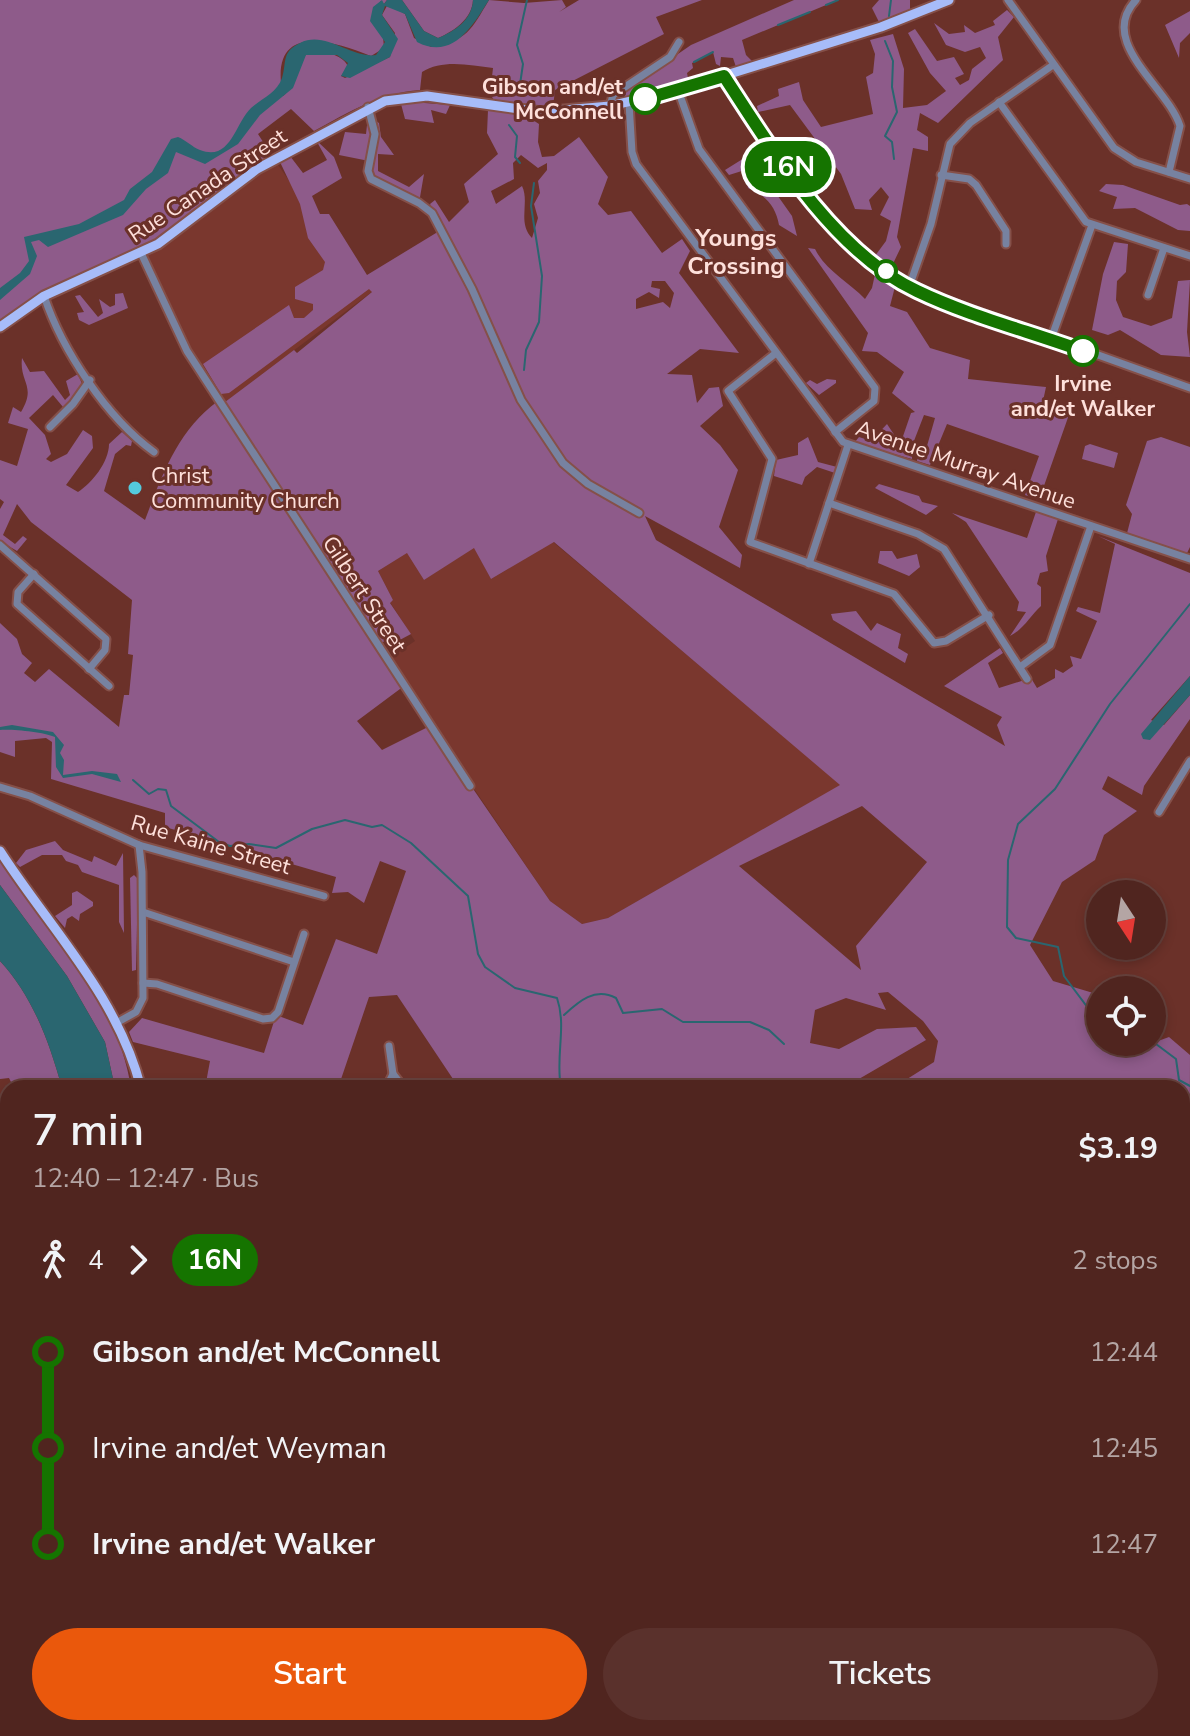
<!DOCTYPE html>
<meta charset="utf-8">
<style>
:root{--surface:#50251f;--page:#5a312c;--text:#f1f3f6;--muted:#b4a5a4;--line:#67423d;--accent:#ea580c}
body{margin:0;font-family:"Nunito Sans",sans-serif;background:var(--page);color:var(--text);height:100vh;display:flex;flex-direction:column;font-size:30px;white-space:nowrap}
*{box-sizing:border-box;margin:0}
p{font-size:26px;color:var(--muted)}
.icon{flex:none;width:44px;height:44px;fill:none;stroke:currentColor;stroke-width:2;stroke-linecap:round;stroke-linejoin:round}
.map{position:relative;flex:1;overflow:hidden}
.drawer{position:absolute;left:0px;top:1080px;width:1190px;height:656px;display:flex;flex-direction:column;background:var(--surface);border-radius:24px 24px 0 0;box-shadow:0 4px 12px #0003,0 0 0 2px var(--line)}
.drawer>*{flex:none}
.badge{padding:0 16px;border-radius:26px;font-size:28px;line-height:52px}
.needle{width:52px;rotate:168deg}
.fabs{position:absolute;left:1086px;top:880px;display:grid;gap:16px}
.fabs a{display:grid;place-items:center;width:80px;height:80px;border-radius:50%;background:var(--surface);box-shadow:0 4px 12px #0003,0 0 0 2px var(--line);font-size:40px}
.map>.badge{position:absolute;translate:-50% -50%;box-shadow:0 0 0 4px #fff}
.legs{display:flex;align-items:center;gap:12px;height:88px;padding:0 32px;font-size:26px}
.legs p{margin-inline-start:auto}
.summary{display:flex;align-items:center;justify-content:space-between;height:136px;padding:0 32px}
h1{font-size:44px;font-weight:600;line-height:60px}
.button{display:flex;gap:16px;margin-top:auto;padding:16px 32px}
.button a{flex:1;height:92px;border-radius:48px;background:var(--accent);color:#fff;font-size:32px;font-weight:600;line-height:92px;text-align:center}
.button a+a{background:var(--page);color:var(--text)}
ul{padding:0 32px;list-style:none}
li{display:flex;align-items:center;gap:28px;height:96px;font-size:30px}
li i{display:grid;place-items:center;width:12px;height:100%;margin:0 10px;background:currentColor}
li i::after{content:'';width:20px;height:20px;margin:-10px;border:6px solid;border-radius:50%;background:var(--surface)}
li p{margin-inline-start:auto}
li:first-child i{background:linear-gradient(#0000 50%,currentColor 0)}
li:last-child i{background:linear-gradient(currentColor 50%,#0000 0)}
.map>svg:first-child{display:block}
.built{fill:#7a372e}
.green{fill:#8e5b8a;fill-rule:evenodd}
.water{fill:#2a6670}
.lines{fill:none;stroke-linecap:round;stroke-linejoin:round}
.stream{stroke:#2a6670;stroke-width:2}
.minor-casing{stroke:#855049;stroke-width:11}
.major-casing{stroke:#855049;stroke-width:13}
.minor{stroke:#7782a0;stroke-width:7}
.major{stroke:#a7bcf9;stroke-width:9}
.line-1-casing{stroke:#fff;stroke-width:18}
.line-1{stroke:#157400;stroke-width:12}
.stop-1-dot{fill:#fff;stroke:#157400;stroke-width:4}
.poi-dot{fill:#54cadd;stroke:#6b3129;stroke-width:3}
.labels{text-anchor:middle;stroke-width:6;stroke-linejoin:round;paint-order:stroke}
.stop-label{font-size:22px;font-weight:bold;fill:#fee0db;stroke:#6b3129;text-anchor:end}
.street-label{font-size:22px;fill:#fee0db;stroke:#6b3129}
.poi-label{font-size:22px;fill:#fee0db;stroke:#6b3129;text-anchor:start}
.neighbourhood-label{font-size:24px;font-weight:bold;fill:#fee0db;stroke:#6b3129}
</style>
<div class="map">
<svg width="1190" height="1736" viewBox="0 0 1190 1736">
<rect width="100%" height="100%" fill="#6b3129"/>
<!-- built -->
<g class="built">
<polygon points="274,159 357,279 373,291 221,405 187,351 141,253"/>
<polygon points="553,542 841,785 608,918 582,924 550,901 387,660 415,641 390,602 393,600 378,571 408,552 424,580 474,547 491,579"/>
<polygon points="0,1199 8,1237 8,1377 0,1378"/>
</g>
<!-- green -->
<g class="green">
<path d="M0,0H387L384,4L380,1L384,48L371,56C327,38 268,23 283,96C301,81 294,69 304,57C314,45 345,55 348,67L341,76L345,78L390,57L395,33L382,15L388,4L405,14L414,38L431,47C468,40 471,30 489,0L524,3L562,0L566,7L559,12L579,0H702L656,17L664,34L555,90L553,107L494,100L490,94L493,68C470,65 442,59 422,72L420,90C379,93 349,112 314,131L291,109L258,134L274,159L174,232L44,296L0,327Z"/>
<path d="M402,0H473C472,19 454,31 438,38L424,31Z"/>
<polygon points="794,0 838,0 742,40 746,55 753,62 736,67 733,58 721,57 720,66 716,64 713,52 692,63 693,68 687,73 689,83 619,99 627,89 691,45"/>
<polygon points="879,0 910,0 910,10 879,22 872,8"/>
<path d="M1007,10L1014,17L998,37L1003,60L938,123L920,113L917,130L928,137V151L913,148L897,237L901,247L889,272L897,279L890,306L907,312L930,348L970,360L968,379L1046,387L1043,401L1071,409L1039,500L1025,495L1039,456L947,424L930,465L917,461L920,445L927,446L935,418L924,415L912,446V459L854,443L859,437L871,441L887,424L895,436L893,443L900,445L911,413L915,412L892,393L904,372L877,352L862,351L868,333L808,248L815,249C825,270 849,282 865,299L872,288L877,265L872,260L886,241L891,221L880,215L889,197L881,187L869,200L872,210L855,209L841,174L790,105L758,112L757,106L779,96L778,89L799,82L803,100L821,127L873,114L866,77L873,73L875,54L870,40L893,34L904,69L903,108L927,105L946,91L930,73L908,33L915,29L937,61L954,57L964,74L955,78L960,85L969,80L972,69L986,58L980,47L965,52L946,45L934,23L949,34L965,32L964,25L975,33L995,25L993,21Z"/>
<polygon points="1190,11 1190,33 1180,43 1179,58 1165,25"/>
<polygon points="412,102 450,105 446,114 431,110 434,123 405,119 401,104"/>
<path d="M488,110L525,115L539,124L538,142L542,157L554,156L579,137L608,177L598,204L608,215L631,211L662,253L682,239L690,251L679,273L739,353L700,349L667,374L692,375L697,403L709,388L719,387L723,406L700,426L720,445L738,470L719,527L742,555L740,568L645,516L656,540L1005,746L997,725L1002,717L944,686L1000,648L1003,653L988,663L999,688L1031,678L1037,688L1055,678V669L1063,673L1073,666L1070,656L1081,659L1097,621L1076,611L1078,607L1100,613L1115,544L1098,536L1190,573V676L1151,720L1164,725L1190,695V719L1144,786L1142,795L1108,776L1102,789L1137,811L1104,835L1095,860L1062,882L1030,945L1053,981L1100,995V1042H1152V1037L1158,1041L1169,1037L1190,1055L1189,1311L1182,1312V1088H893L934,1062L938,1041L923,1021L888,992L878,993L886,1010L846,998L815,1010L810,1043L839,1049L877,1029L916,1027L926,1040L852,1083L856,1088H459L397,995L369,997L338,1088H205L210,1061L133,1042L129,1032L142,1018L264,1053L276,1015L303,1025L336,939L377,954L406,871L380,861L364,903L348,892L332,893L336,877L165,827V813L51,779L52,742L46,738L15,741V757L0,752V623L17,639L22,654L32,663L24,673L35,682L49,669L119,727L124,695H129L133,655L128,654L132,600L31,522L17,504L3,535L15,544L23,536L27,539L17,551L0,541V509L4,502L0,499V460L17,466L28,429L8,423L13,407L21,412C37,386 19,382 22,358L30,372L44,371L65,400L70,395L66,381L78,374L82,384L70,404L63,407L53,395L29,418L45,435L51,454L46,459L51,462L67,454L83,430L92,436L93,448L66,485L78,492C92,483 109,462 109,444L122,432L132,441L131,446L126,445L115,454L104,491L145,520C162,475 178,430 218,401L221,405L294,350L297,353L372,292L369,289L229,393L221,394L203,364L289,305L294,318H304L313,310V304L295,299V287L323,270L325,262L308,238L300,204L280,162L290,156L303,173L327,160L316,140L334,157L342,178L312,196L320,214H329L367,275L436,233L439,223L430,204L435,200L449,222L469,202L464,184L498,154L487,133ZM521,155L538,168L547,163V170L538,181L540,193L534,204L538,218L532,238C517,223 530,202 522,186L496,204L491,191L514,179L513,163ZM652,281H665L674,293L670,308L663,302L636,309V299L649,292L659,298L660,289L651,287ZM554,542L840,785L608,918L582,924L550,901L430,726L382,750L357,721L404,686L375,642H396L411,634L390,603L393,600L378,571L407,553L424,580L474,548L491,579ZM862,806L927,862L856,946L861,970L739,866Z"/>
<polygon points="368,116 379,123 381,137 394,155 378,154 378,171 409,187 424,174 419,203 371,179 369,161 339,155 345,132 366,134"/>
<path d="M749,155L792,216L797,236L779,225C776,207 766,195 748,188L745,170L729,175L725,170Z"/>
<polygon points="1106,184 1123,185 1180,205 1187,204 1190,206 1190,231 1178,230 1135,208 1113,209 1117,197 1099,191"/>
<polygon points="1114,242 1128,244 1126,272 1117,281 1116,300 1123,317 1151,326 1172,318 1178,281 1190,280 1187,332 1190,357 1161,355 1120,330 1108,335 1092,330 1103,274"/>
<polygon points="123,293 128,308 89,325 79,320 77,313 84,312 75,296 80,295 98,317 103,313 99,299 110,307 115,305 115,294"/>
<polygon points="827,379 836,380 836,383 819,395 806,383 810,380 817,384"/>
<polygon points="808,437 818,462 837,467 835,473 817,467 805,477 802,485 774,476 776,460 798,455 798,443"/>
<polygon points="1161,437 1190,447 1190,547 1185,557 1126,537 1132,514 1126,505 1147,441"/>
<polygon points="1090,444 1118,453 1114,468 1082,459 1085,446"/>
<polygon points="879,484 919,496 922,502 938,506 926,515 875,488"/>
<path d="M1037,509L1059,516L1046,556L1048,571L1040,573L1037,584L1041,587V606C1031,615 1023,630 1010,636L1026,612L1017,611L1019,602L966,522L952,513L1027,538Z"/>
<polygon points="880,551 892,551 897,559 917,554 920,567 909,576 878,563"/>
<polygon points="856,611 871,631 877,623 901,634 898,648 908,654 905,663 833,620 831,614"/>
<polygon points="55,841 63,850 92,862 94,856 116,866 123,853 124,933 119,922 119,885 82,872 78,865 66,861 62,855 42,855 20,867 16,863 26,850"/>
<path d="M0,861C51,930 118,1001 131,1088H115L105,1042L67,976L0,885Z"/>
<polygon points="134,875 138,879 136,970 132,971 130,878"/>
<polygon points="77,891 93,902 93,906 80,914 79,921 72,916 67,919 65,928 55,916 72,905 72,893"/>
<path d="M0,961C33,997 49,1041 62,1088H20L19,1083L12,1084L9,1078L0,1079Z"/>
<path d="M8,1260V1319C4,1300 0,1282 1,1263Z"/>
<polygon points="1190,1382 1190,1466 1182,1463 1182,1406"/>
<polygon points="2,1417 8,1431 8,1499 0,1499 6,1495 0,1492"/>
<polygon points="8,1656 8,1728 105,1728 106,1736 0,1736 0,1658"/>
<polygon points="230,1728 270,1728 272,1736 233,1736"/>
<polygon points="338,1728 1070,1728 1080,1736 386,1736 384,1731 339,1733"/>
</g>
<!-- water -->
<g class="water">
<path d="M382,0L384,4L387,0H402L424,31L438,38C455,31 472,20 473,0H489C473,25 453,61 417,42L405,14L385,6L382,15L398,39L390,57L350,78L341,76L348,63L337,55H306L293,88L260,115L238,144L205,164L176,152L168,173L146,189L123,215L48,247L39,240L31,242L37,256L30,274L0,300V288L20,273L29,261L24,237L79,224L124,200L130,189L152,172L171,139L178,137C186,140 192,147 200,150C231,162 235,123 251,108C262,98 277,93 282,78C287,62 281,52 300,43C326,30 351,59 376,55L385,42L370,21L373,7Z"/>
<polygon points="1190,676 1190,695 1150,740 1143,739 1141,734"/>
<path d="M12,725L53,732L64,745L60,753L64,760L63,775L92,771L117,774L121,782L92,774L63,778L56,767L55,737C43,732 13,729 0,730V727Z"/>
<path d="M0,885L67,976L105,1042L115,1088H62C49,1041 33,997 0,961Z"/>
<polygon points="159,1728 230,1728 233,1736 161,1736"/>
</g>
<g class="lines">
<!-- stream -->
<g class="stream">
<polyline points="826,5 838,0"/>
<polyline points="889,16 891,0"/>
<polyline points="778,25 810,12"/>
<polyline points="885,41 893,61 892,87 897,112 885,136 892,142 894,159"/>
<polyline points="694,62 713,52"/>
<polyline points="519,91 523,64 517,45 527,0"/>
<polyline points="509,125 517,136 515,157 520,163"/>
<polyline points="524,370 526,350 539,322 542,276 531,206 534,183"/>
<path d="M133,780L149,794L158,789L166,790L171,806L219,842L230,846L249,844L276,848L312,829L345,820L372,827L382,825L411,843L468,896L478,954L485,967L515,988L557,998C567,1027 555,1057 561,1088"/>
<path d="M564,1015C579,1001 595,987 616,998L623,1013L662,1009L683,1022H750L769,1030L784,1044"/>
<polyline points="1100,1024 1064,976 1058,947 1016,938 1007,927 1008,860 1018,824 1055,789 1110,704 1190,604"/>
<polyline points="1152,1041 1176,1059 1179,1080 1190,1086"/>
<polyline points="483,1736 483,1728"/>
</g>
<!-- minor casing -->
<g class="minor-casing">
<g id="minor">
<polyline points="1008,0 1114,148 1136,162 1190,179"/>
<path d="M1136,0C1096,42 1168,87 1180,126L1169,172"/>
<polyline points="724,76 833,230 909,287 1190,388"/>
<polyline points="678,90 699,149 875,388 874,401 835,432"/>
<polyline points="999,102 1086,222 1190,256"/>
<polyline points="629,103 632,152 636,164 843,442 1190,559"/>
<polyline points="610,106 613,95 670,57 679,42"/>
<polyline points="368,107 375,134 368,171 371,179 419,203 432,213 472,289 521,400 563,463 588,484 639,513"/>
<polyline points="941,175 969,179 976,185 1006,231 1006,244"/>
<polyline points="141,253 187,351 470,786"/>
<polyline points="909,287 931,224 950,144 970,123 1053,65"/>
<polyline points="1148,295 1164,248"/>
<path d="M44,296C62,350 107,418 154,452"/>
<polyline points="1051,339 1092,225"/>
<polyline points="776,353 728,391 772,459 750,542 894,594 934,643 946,641 989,615"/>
<polyline points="50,427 73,404 90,380"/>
<polyline points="829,503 918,534 944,549 1027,679"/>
<polyline points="0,545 106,639 105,650 89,669"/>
<polyline points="809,564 848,445"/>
<polyline points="34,574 18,592 17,604 109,686"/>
<polyline points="1020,667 1050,645 1091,526"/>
<polyline points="0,787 30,796 139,845 324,896"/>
<polyline points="1159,812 1190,761"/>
<polyline points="143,912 294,962"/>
<polyline points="143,983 157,984 263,1019 272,1018 278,1012 304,934"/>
<polyline points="118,1022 136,1012 143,998 142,872 139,845"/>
<polyline points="389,1046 393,1074"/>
<polyline points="386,1088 393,1074 404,1088"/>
<polyline points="0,1197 8,1195"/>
<polyline points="0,1199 8,1237"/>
<polyline points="1182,1373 1190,1349"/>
<polyline points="1182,1501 1190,1505"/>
<polyline points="0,1510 8,1509"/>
<polyline points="1182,1580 1190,1581"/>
<polyline points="0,1609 8,1647"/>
<polyline points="1182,1662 1190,1663"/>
<polyline points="0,1665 8,1658"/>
<polyline points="133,1728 134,1736"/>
<polyline points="1138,1728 1147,1736"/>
</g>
</g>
<!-- major casing -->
<g class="major-casing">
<g id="major">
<polyline points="0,327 44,296 158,244 257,169 385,101 427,96 541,112 610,106 678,90 881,27 949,0"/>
<path d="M0,851C51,930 117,995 141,1088"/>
<polyline points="0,1378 8,1377"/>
<polyline points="277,1728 279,1736"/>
</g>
</g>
<!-- minor -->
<use href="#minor" class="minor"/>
<!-- major -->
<use href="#major" class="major"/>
</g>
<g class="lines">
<!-- line-1 casing -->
<g class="line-1-casing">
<path id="line-1" d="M645,99L724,76C772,150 835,253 917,291C969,316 1028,331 1083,351"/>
</g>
<!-- line-1 -->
<use href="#line-1" class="line-1"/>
</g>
<!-- markers -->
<g class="stop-1-dot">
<circle cx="645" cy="99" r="14"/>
<circle cx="886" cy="271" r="10"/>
<circle cx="1083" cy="351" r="14"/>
</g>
<circle class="poi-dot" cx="135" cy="488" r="8"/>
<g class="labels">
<!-- stop labels -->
<g class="stop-label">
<text x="623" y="94">Gibson and/et<tspan x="623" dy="25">McConnell</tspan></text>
<text x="1083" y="391" text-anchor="middle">Irvine<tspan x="1083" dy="25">and/et Walker</tspan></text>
</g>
<!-- street labels -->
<g class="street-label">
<text transform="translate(207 185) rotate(-34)" y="8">Rue Canada Street</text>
<text transform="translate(966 464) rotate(19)" y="8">Avenue Murray Avenue</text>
<text transform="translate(365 594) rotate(57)" y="8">Gilbert Street</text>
<text transform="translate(211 844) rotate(16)" y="8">Rue Kaine Street</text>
</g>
<!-- poi labels -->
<g class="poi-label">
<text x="151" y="483">Christ<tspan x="151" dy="25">Community Church</tspan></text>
</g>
<!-- neighbourhood labels -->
<g class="neighbourhood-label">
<text x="736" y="246">Youngs<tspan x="736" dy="28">Crossing</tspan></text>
</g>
</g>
</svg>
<div class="fabs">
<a><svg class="needle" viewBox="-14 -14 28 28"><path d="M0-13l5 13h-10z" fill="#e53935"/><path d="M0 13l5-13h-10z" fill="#b4a5a4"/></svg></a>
<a><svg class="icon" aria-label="locate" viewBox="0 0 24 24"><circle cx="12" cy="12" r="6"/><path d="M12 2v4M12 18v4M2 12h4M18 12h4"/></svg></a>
</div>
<b class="badge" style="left:788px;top:167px;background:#157400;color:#fff">16N</b>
<section class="drawer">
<div class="summary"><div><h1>7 min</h1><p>12:40 – 12:47 · Bus</p></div><b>$3.19</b></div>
<div class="legs"><svg class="icon" aria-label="walk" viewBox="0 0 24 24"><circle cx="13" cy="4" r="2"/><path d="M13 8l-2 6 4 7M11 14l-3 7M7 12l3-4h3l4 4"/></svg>4<svg class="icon" aria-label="forward" viewBox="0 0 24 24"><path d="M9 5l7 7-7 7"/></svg><b class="badge" style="background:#157400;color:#fff">16N</b><p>2 stops</p></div>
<ul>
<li><i style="color:#157400"></i><b>Gibson and/et McConnell</b><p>12:44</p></li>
<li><i style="color:#157400"></i><span>Irvine and/et Weyman</span><p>12:45</p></li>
<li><i style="color:#157400"></i><b>Irvine and/et Walker</b><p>12:47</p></li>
</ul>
<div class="button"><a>Start</a><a>Tickets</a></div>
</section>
</div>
